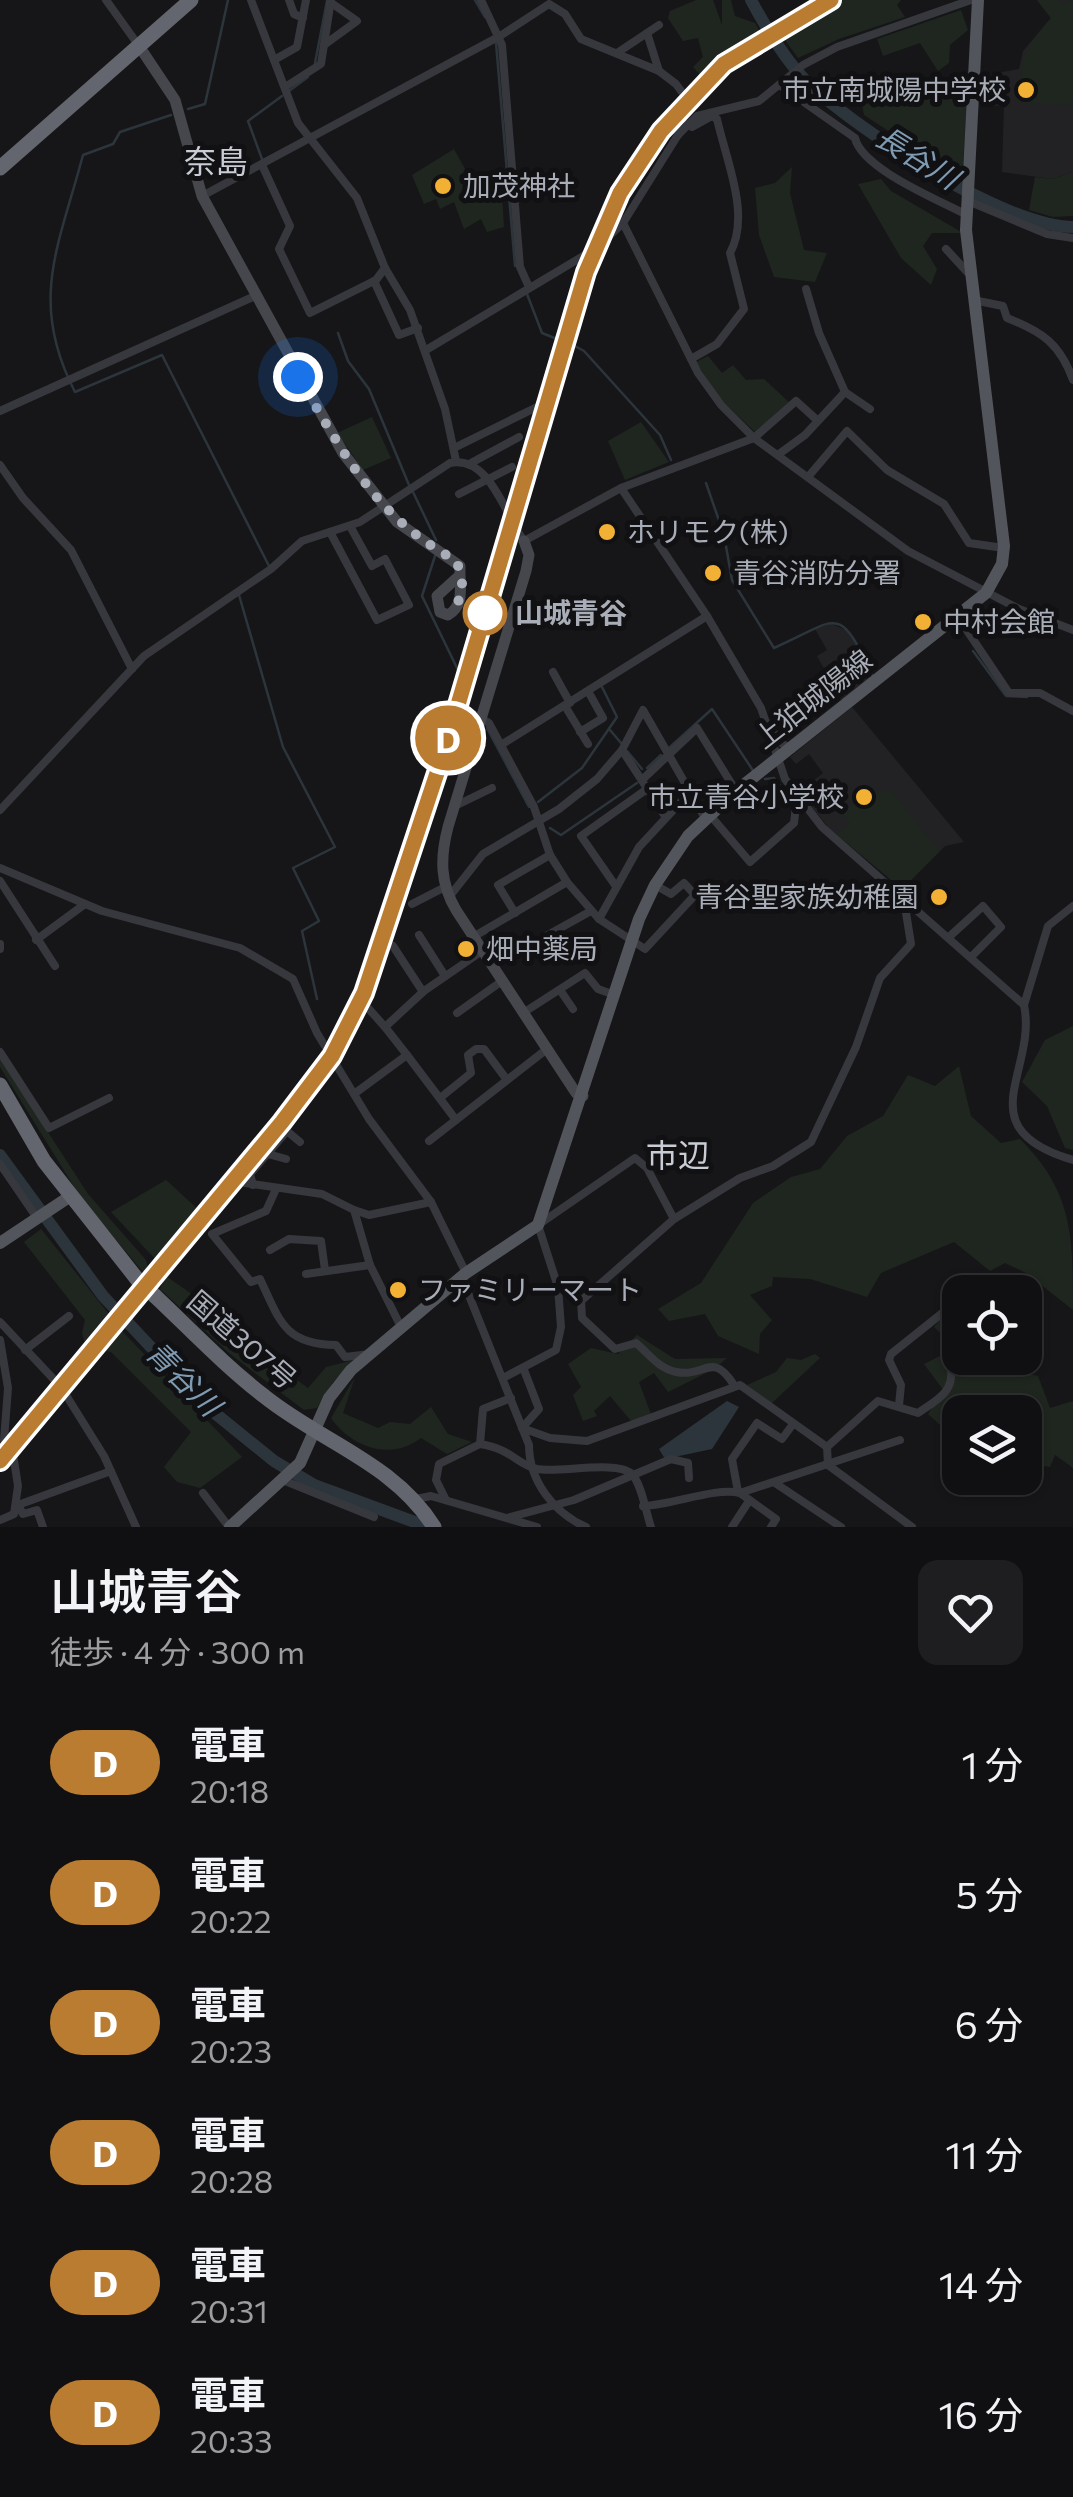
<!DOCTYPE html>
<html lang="ja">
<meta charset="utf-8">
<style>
:root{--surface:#101012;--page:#1e1e20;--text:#f1f3f6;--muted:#9c9d9f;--line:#303032}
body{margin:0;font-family:Commissioner,"Noto Sans JP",sans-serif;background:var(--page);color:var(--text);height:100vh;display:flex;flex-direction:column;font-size:38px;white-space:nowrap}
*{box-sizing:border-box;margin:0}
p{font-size:32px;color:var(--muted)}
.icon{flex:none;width:55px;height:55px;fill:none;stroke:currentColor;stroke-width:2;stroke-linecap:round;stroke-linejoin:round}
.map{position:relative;height:1527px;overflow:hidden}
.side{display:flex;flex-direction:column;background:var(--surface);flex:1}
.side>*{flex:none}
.badge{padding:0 20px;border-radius:32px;font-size:35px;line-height:65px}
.buttons{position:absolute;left:942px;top:1275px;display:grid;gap:20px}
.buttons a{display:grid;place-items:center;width:100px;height:100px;border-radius:20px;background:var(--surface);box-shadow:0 2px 8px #0004,0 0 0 2px var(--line);font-size:50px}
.you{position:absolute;width:50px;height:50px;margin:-25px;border:8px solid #fff;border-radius:50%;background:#1a73e8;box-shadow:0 0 0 15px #1a73e833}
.map>.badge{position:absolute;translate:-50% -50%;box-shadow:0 0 0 5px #fff}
.round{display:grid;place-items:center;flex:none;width:105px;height:105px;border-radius:20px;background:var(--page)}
.summary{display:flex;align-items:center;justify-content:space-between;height:170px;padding:0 50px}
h1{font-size:48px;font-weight:600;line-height:75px}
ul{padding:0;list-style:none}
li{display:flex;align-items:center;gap:30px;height:130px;padding:0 50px}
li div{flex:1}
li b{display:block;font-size:38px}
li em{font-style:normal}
li .badge{min-width:110px;font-weight:700;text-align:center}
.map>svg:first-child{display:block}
.built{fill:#222225}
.green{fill:#1e261f}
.water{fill:#2c353c}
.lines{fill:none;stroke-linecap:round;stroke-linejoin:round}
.stream{stroke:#2c353c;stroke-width:2.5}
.river{stroke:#2c353c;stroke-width:12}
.street{stroke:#37383d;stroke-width:8}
.secondary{stroke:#45474d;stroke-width:11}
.primary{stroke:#53555c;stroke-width:12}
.highway{stroke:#63666e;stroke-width:15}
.rail{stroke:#4a4c52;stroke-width:2.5;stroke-dasharray:12 10;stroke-linecap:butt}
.highway-bridge{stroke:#63666e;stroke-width:15}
.line-casing{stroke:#fff;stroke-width:22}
.line{stroke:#ba7c31;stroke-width:15}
.walk{stroke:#a8adb8;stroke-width:10;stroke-dasharray:0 18}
.poi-dot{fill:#f2b134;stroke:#111113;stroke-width:4}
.stop-dot{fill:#fff;stroke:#ba7c31;stroke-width:5}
.labels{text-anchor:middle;stroke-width:10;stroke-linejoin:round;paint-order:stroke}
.poi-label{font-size:28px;fill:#a8adb8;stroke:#111113;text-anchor:start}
.stop-label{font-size:28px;font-weight:bold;fill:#a8adb8;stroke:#111113;text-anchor:start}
.street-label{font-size:28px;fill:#a8adb8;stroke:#111113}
.water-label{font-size:30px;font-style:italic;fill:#7f9bb3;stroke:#111113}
.quarter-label{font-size:32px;fill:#c9ccd4;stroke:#111113}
</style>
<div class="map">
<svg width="1073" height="1527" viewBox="0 0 1073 1527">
<rect width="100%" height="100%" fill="#161618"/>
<!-- built -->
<g class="built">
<polygon points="1037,0 1073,0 1073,172 1053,179 1002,172 1004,106 979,105 980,76 1019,69 1023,51 1051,18"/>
<polygon points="832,624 850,632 872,680 843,702 817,656 827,650 815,629"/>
<polygon points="852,707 964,842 945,846 902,889 829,828 800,792 823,773 809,754 796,764 790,757"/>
</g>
<!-- green -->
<g class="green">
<polygon points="696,0 713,0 722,25 722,0 731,0 735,16 755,23 761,34 736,48 703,78 693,67 703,57 698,38 683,41 668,18 670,11"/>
<polygon points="837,0 901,0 897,5 905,17 839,39 798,58 780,33"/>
<path d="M1037,0H1057L1063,5L1073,0V105L1025,103C1017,58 1023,52 1051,18Z"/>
<polygon points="961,10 968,30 950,45 949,63 938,71 920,43 883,56 877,39"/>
<polygon points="968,89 962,179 864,115 862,105 879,94"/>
<polygon points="454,149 474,185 501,179 504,227 487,232 481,219 464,229 454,202 440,209 436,199 424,204 412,175"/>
<polygon points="792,167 790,193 804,250 827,253 815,282 774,277 759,235 755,188 775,183"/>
<polygon points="1073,172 1073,216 1053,217 1029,210 1035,177 1053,179"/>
<polygon points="881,179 891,191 963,233 932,233 923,246 937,269 931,285 901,258 858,184"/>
<polygon points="708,356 722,373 733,365 746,380 764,379 790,403 755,432 719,398 696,362"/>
<polygon points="372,417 391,458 363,470 337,433"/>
<polygon points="641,422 669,462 625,480 608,441"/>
<polygon points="872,790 893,793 939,852 902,889 836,834 850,824 842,812"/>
<polygon points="1073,1026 1073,1150 1065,1148 1047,1106 1022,1082 1045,1040"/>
<polygon points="0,1058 88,1194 146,1260 148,1268 143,1272 81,1198 0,1067"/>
<path d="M959,1066L971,1116L1001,1143L1020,1139C1073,1192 1073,1235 1073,1310L1026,1273L1005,1263L990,1271L954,1242L881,1273L867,1297L810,1279L773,1277L772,1286L750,1295L772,1320L760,1334L759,1354L718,1336L705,1314L669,1321L658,1309L701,1283L753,1203L791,1177L820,1169L847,1136L883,1116L908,1075L935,1086Z"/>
<polygon points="166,1180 201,1212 157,1261 111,1212"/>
<polygon points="41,1229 124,1333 242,1457 200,1488 177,1482 164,1467 191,1432 111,1352 86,1348 82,1333 85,1320 24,1242"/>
<polygon points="166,1276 226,1318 248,1350 252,1347 308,1388 326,1367 354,1360 333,1382 317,1408 304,1410 230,1354 160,1289"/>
<polygon points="960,1318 960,1358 1003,1358 1008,1368 1038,1376 1050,1408 1073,1401 1073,1468 1055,1455 1050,1467 1025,1463 1025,1412 960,1412 960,1433 954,1438 928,1414 944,1391 924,1364 956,1348 934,1327 941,1319"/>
<polygon points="637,1335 675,1359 727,1358 714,1369 668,1392 654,1373 639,1382 651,1414 632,1422 610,1396 594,1411 597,1416 583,1421 573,1395 581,1387 568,1364 591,1348 618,1354"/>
<polygon points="815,1354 820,1358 771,1404 747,1385 776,1372 787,1358 801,1360"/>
<path d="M355,1377L343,1413L378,1428L390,1422L410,1424L431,1407L448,1434L472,1442L447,1454L421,1438C391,1461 352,1448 331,1418Z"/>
</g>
<!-- water -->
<polygon class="water" points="727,1401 739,1407 712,1449 665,1459 659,1449"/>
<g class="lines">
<!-- stream -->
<g class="stream">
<polyline points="475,0 485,17"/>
<polyline points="496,43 515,266"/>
<polyline points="315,63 327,1"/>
<polyline points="289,91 308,77"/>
<polyline points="188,109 205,104 228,0"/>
<path d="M171,115L120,132L113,144L83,155C59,246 28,301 75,392L162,355L269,566"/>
<polyline points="262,159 248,121 282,96"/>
<polyline points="527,294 542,333 562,341"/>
<polyline points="338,333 348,361 369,389 409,485"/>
<polyline points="571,344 584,351 660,435 671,460"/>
<path d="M706,483L724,535L732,580L774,648C838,620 838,601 872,675"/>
<polyline points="413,492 436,540"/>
<polyline points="435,556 422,596 458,670"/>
<polyline points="239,595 283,747 335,847 293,868 319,921 302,931 317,999"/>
<polyline points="973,651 1006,696 1027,697"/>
<polyline points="487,728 529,807"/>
<polyline points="610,730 621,743"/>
<polyline points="669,748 712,709 754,772"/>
<polyline points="627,751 642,769"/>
<polyline points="647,768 661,755"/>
<polyline points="765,779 774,778 791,800"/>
<polyline points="538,802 582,768 617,717 602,687"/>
<polyline points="550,828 561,835 637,783"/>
</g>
<!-- river -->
<g class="river">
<path d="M751,0C766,28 784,59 807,82C857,130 1005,227 1073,227"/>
<polyline points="0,1155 103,1296 206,1406 274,1461 314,1485 428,1527"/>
</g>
<!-- street -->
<g class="street">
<polyline points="106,0 139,46"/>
<polyline points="251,0 298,123 357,198 385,268 410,310 445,409 456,461"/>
<polyline points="289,0 294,14 303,18"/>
<polyline points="481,0 502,45 520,267 529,287"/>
<polyline points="647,33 659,71"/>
<polyline points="324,45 357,21 330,2"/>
<polyline points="617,53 659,25"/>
<polyline points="274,60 297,47 306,0"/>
<path d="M781,86L855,138C862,169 939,200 967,215"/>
<polyline points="285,87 321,64 331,0"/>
<path d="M688,124L692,127L712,116L717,119C726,160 751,215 730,253L744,309L717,344L691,359"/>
<polyline points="262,165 290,226 279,249 310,313 376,280 385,268"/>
<polyline points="202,196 500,36 549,4 565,14 581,39 659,71 676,84 692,106 676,124 678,135"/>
<polyline points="968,201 1047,234 1073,238"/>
<polyline points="623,223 698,373 721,405 754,438 908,551 1019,609 1073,630"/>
<polyline points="946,249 969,274"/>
<polyline points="374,281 399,335 418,328"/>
<polyline points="806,289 819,333 845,392 870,409"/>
<path d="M973,300L1003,306L1007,318C1043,332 1060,344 1073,380"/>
<polyline points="426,350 595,249 623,223 678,135 697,116 759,101 803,65 837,47 971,0"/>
<polyline points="0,411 255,296"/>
<polyline points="454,448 537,407"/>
<polyline points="779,454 805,435 845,392"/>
<polyline points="471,463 519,437"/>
<polyline points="0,465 23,498 71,550 132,669"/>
<polyline points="808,477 847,431 887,470 944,504 969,543 1004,548"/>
<path d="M621,488L707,616L761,708L785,779L822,827L1024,1005C1038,1071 965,1128 1073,1160"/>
<polyline points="459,494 512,467"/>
<polyline points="330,532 377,620 409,605 385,559 372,566 350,526"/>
<polyline points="958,617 1009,693 1040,693 1073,711"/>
<polyline points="553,672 570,703"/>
<polyline points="565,706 588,744"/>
<polyline points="482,719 489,723 534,807 550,855 567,882 599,919 645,949 695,895 684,883 671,894 655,885"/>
<polyline points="771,728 781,743 792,749"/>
<polyline points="580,732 603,718 588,691"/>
<polyline points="501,745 707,616"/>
<polyline points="622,750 665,816"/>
<polyline points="644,778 697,728 736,791"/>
<polyline points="455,806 492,788"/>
<path d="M0,810L144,656L271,569L302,541L360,522L450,463C490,455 505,515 524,541L621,488L754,438L796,401L817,420"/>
<polyline points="710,815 750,862 794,823 797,797"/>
<polyline points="0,868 102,911 240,948 293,979 317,1033 369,1119 431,1202 466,1273"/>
<polyline points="0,881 55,966"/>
<polyline points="615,885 581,836 647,789"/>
<polyline points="449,897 483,854 559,809 597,779 622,750 643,710 705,818"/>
<polyline points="412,904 445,887"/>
<polyline points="515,913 498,885 550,855"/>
<polyline points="599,919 639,847 691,791"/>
<polyline points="419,935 445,976"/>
<polyline points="473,937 567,882"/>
<polyline points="949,937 983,906 1001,927 971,957"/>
<polyline points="36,940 85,904"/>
<polyline points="0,944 0,949"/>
<polyline points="393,946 423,992"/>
<polyline points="492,966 591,911"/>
<polyline points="560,990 573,1009"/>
<polyline points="1024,1005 1048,926 1073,906"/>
<polyline points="368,1008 385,1027"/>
<polyline points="457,1013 502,981"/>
<polyline points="523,1013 585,973 598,989 612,994"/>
<polyline points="0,1052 49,1128 109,1098"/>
<polyline points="407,1055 456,1120"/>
<polyline points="354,1094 407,1055 385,1027 424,991 482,951"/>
<polyline points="440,1098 471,1073 468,1055 476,1049 484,1049 507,1080"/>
<polyline points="429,1141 547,1049"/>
<polyline points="268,1154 286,1159"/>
<polyline points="0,1164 37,1218"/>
<polyline points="245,1183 322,1194 354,1210 370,1265 401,1327"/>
<polyline points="253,1185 250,1174 287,1131 300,1142"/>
<path d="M276,1189L266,1211L212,1234L251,1282L260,1279C280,1321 284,1344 336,1345L345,1357L370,1354"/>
<polyline points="354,1210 369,1215 431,1202"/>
<polyline points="270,1250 289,1239 321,1241 325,1270"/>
<polyline points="306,1274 370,1265"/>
<path d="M462,1278L529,1445C529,1481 554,1513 586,1527"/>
<polyline points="558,1287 581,1301 674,1219 740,1178 773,1166 811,1142 856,1047 880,978 911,944 904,900"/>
<polyline points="971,1292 975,1290"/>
<path d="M581,1301L582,1318L615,1349L636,1343C649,1354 658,1368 676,1372C705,1378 712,1350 734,1385"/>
<polyline points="0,1322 61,1387 104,1456 136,1527"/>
<polyline points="0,1340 8,1388 4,1440 8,1446"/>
<polyline points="25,1350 69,1316"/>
<polyline points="524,1370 539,1409 522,1428 550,1438 587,1441 740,1385 827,1447 828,1465 912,1527"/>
<polyline points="503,1378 556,1350 561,1327 558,1287 538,1225 635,1158 647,1168 674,1219"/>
<polyline points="899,1405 901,1385 889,1360 891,1354 960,1299"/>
<path d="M480,1444C512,1449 516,1464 537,1469C558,1473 618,1460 632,1474C642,1485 646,1513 651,1527"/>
<path d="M827,1447L878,1401L918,1413C936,1400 954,1393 951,1369L959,1359"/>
<polyline points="285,1481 374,1517"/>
<polyline points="775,1483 841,1527"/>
<polyline points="738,1492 732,1459 757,1423 782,1439 793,1424"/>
<polyline points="203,1493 229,1527"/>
<polyline points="740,1493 776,1519 771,1527"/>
<polyline points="416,1499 431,1496 537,1527"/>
<polyline points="446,1500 436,1480 439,1464 480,1444 483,1409 511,1398"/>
<polyline points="18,1505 111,1471"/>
<polyline points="18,1505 23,1514 37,1510 43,1527"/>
<path d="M643,1506C673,1505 715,1487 740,1493L900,1440"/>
<polyline points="507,1518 574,1500 671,1459 688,1463 689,1478"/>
<polyline points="0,1520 14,1514 18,1486 13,1454"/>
<polyline points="732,1527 749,1501"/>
</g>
<!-- secondary -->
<g class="secondary">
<path d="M139,46L175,100L202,196L343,453L397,522L460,566C459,583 466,605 448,615L440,612L437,596L459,576"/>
<path d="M524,541L529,555L526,571L448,827C440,858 440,883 456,910L576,1093L583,1096"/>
</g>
<!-- primary -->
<g class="primary">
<polyline points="0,1243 69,1197"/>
<polyline points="230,1527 300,1463 329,1398 351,1370 466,1273 538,1225 639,919 655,885 688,836 736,791 986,593 1002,564 1004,546 966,230 978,0"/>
</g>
<!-- highway -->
<g class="highway">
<polyline points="0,168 191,0"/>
<polyline points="0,1085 44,1161 137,1279"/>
<path d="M155,1296C191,1330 225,1366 264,1396C321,1442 394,1463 434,1527"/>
</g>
<!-- rail -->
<g class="rail">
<polyline points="145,1290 331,1055 364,993 444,752 587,272 620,193 661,131 725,64 831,0"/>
<polyline points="0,1461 98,1345"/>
</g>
<!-- highway-bridge -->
<polyline class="highway-bridge" points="137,1279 155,1296"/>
</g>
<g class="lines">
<!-- line casing -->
<g class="line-casing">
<polyline id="line" points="0,1461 282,1122 332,1056 364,993 444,752 586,272 620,193 661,131 724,64 831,0"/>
</g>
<!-- line -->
<use href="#line" class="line"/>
<!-- walk -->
<path class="walk" d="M298,377C346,455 373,516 457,561L463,588L457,605L485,613"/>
</g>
<!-- markers -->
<g class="poi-dot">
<circle cx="1026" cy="90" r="10"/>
<circle cx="443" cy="186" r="10"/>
<circle cx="607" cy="532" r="10"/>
<circle cx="713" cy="573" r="10"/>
<circle cx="923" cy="622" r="10"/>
<circle cx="864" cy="797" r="10"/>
<circle cx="939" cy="897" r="10"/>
<circle cx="466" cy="949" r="10"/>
<circle cx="398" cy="1290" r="10"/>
</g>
<circle class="stop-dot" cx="485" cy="613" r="20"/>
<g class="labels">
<!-- poi labels -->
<g class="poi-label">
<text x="1006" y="100" text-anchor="end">市立南城陽中学校</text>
<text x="463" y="196">加茂神社</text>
<text x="627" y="542">ホリモク(株)</text>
<text x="733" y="583">青谷消防分署</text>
<text x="943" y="632">中村会館</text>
<text x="844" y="807" text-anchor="end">市立青谷小学校</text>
<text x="919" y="907" text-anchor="end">青谷聖家族幼稚園</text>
<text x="486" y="959">畑中薬局</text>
<text x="418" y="1300">ファミリーマート</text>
</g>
<!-- stop labels -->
<g class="stop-label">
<text x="515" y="623">山城青谷</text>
</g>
<!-- street labels -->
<g class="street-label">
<text transform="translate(813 699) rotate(-38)" y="10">上狛城陽線</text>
<text transform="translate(242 1340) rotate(41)" y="10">国道307号</text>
</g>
<!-- water labels -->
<g class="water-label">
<text transform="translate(917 158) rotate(32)" y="10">長谷川</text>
<text transform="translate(183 1379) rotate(45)" y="10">青谷川</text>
</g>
<!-- quarter labels -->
<g class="quarter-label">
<text x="216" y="173">奈島</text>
<text x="678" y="1167">市辺</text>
</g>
</g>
</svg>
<div class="buttons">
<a><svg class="icon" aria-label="locate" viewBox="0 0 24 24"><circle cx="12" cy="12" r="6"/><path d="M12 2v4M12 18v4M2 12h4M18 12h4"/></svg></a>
<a><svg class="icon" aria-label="layers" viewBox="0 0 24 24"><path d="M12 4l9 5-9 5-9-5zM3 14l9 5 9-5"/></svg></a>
</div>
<div class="you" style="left:298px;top:377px"></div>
<b class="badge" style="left:448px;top:738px;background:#ba7c31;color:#fff">D</b>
</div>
<section class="side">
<div class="summary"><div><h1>山城青谷</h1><p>徒歩 · 4 分 · 300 m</p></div><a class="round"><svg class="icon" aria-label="heart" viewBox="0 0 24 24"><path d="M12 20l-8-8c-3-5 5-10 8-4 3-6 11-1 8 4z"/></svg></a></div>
<ul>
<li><span class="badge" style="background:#ba7c31;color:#fff">D</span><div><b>電車</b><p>20:18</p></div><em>1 分</em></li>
<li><span class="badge" style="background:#ba7c31;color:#fff">D</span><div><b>電車</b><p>20:22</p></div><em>5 分</em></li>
<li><span class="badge" style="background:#ba7c31;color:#fff">D</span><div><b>電車</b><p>20:23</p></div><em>6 分</em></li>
<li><span class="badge" style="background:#ba7c31;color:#fff">D</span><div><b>電車</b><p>20:28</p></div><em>11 分</em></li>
<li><span class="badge" style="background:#ba7c31;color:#fff">D</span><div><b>電車</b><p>20:31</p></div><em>14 分</em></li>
<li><span class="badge" style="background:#ba7c31;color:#fff">D</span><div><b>電車</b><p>20:33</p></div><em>16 分</em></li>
</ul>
</section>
